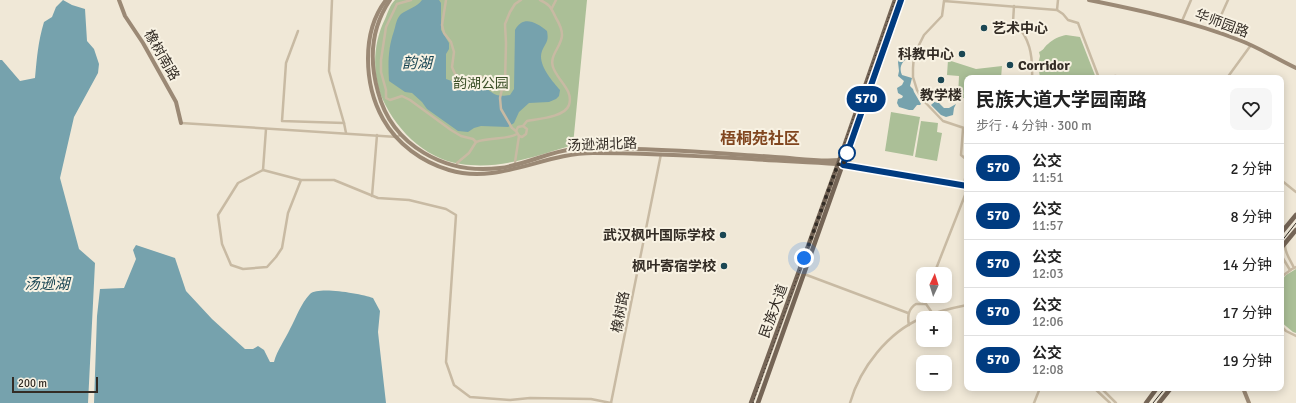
<!DOCTYPE html>
<html lang="zh">
<meta charset="utf-8">
<style>
:root{--surface:#fff;--page:#f6f6f6;--text:#222;--muted:#767676;--line:#e0e0e0}
body{margin:0;font-family:Signika,"Noto Sans SC",sans-serif;background:var(--page);color:var(--text);height:100vh;display:flex;flex-direction:column;font-size:15px;white-space:nowrap}
*{box-sizing:border-box;margin:0}
p{font-size:13px;color:var(--muted)}
.icon{flex:none;width:22px;height:22px;fill:none;stroke:currentColor;stroke-width:2;stroke-linecap:round;stroke-linejoin:round}
.map{position:relative;flex:1;overflow:hidden}
.side{position:absolute;left:964px;top:75px;width:320px;height:316px;display:flex;flex-direction:column;background:var(--surface);border-radius:8px;box-shadow:0 2px 10px #0003}
.side>*{flex:none}
.badge{padding:0 8px;border-radius:13px;font-size:14px;line-height:26px}
.needle{width:26px;rotate:4deg}
.fabs{position:absolute;left:916px;top:267px;display:grid;gap:8px}
.fabs a{display:grid;place-items:center;width:36px;height:36px;border-radius:8px;background:var(--surface);box-shadow:0 2px 10px #0003;font-size:20px}
.scale{position:absolute;left:12px;bottom:10px;width:86px;box-sizing:border-box;padding-left:4px;border:2px solid #332c25;border-top:0;font-size:11px;line-height:14px;white-space:nowrap;color:#332c25;-webkit-text-stroke:3px #f8f2e3;paint-order:stroke}
.you{position:absolute;width:20px;height:20px;margin:-10px;border:3px solid #fff;border-radius:50%;background:#1a73e8;box-shadow:0 0 0 6px #1a73e833}
.map>.badge{position:absolute;translate:-50% -50%;box-shadow:0 0 0 2px #fff}
.round{display:grid;place-items:center;flex:none;width:42px;height:42px;border-radius:8px;background:var(--page)}
.headline{display:flex;align-items:center;justify-content:space-between;height:68px;padding:0 12px}
h1{font-size:19px;font-weight:700;line-height:30px}
ul{padding:0;list-style:none}
li{display:flex;align-items:center;gap:12px;height:48px;padding:0 12px;border-top:1px solid var(--line)}
li div{flex:1}
li b{display:block;font-size:15px}
li em{font-style:normal}
li .badge{min-width:44px;font-weight:700;text-align:center}
.map>svg:first-child{display:block}
.green{fill:#abbf97}
.water{fill:#76a2ad}
.lines{fill:none;stroke-linecap:round;stroke-linejoin:round}
.street{stroke:#c8baa3;stroke-width:2.5}
.secondary{stroke:#9b8975;stroke-width:4}
.primary{stroke:#756556;stroke-width:4.5}
.tram{stroke:#332c25;stroke-width:1}
.rail{stroke:#332c25;stroke-width:1;stroke-dasharray:1 3;stroke-linecap:butt}
.line-casing{stroke:#fff;stroke-width:9}
.line{stroke:#003b80;stroke-width:6}
.walk{stroke:#332c25;stroke-width:4;stroke-dasharray:0 7.2}
.poi-dot{fill:#1b4754;stroke:#f8f2e3;stroke-width:1.5}
.stop-dot{fill:#fff;stroke:#003b80;stroke-width:2}
.labels{text-anchor:middle;stroke-width:4;stroke-linejoin:round;paint-order:stroke}
.street-label{font-size:14px;fill:#332c25;stroke:#f8f2e3}
.poi-label{font-size:14px;font-weight:bold;fill:#332c25;stroke:#f8f2e3;text-anchor:end}
.park-label{font-size:14px;fill:#3c5129;stroke:#f8f2e3}
.water-label{font-size:15px;font-style:italic;fill:#1b4754;stroke:#f8f2e3}
.quarter-label{font-size:16px;font-weight:bold;fill:#81461f;stroke:#f8f2e3}
</style>
<div class="map">
<svg width="1296" height="403" viewBox="0 0 1296 403">
<rect width="100%" height="100%" fill="#f0e8d7"/>
<!-- green -->
<g class="green">
<path d="M395,0H587L573,145C535,156 501,170 461,164C424,159 393,127 380,93C372,69 374,41 385,19C388,12 390,5 395,0Z"/>
<path d="M1066,35L1080,37L1096,78H1040L1038,64L1040,56L1039,52C1044,50 1044,47 1048,44C1053,39 1060,36 1066,35Z"/>
<polygon points="948,60 976,69 1002,66 1001,78 967,78 967,98 958,98 959,76 947,75"/>
<polygon points="891,112 920,117 913,156 885,151"/>
<polygon points="921,121 938,123 937,132 942,133 937,161 915,157"/>
<polygon points="1296,269 1296,333 1293,332 1281,322 1281,281 1286,275"/>
</g>
<!-- water -->
<g class="water">
<path d="M63,0L72,5L85,9L87,41L94,49L99,64L98,73L74,117L60,178L79,249L95,263L88,403H0V60H2L20,81L35,78C37,57 38,42 44,22L52,17L56,7Z"/>
<path d="M422,0H439L441,3V30L449,43V49L446,54V79C457,84 470,80 481,85C493,92 494,98 510,95L514,89L515,30C523,15 536,22 547,31C549,42 546,42 542,51C537,64 552,81 560,90L559,96L556,99L549,102L529,103L519,112L514,123L508,127L481,126L474,128L468,132L458,131L427,109L422,102L412,93L405,92L389,81C388,63 388,48 394,31C396,25 396,19 401,14C408,9 417,7 422,0Z"/>
<path d="M900,58H907C901,63 899,68 902,75L912,78L910,86L913,89L914,92L921,104L920,105H917L913,110H909L899,107L897,103L898,99L902,98L903,96L898,93L897,88L902,85L904,81L898,76L899,71L898,62Z"/>
<polygon points="934,102 939,103 944,108 949,108 956,104 954,108 953,115 946,117 941,115 931,105"/>
<path d="M136,245L175,258L186,291L212,319L245,349H253L258,346L264,350L270,362H274C277,350 285,340 290,329C296,318 301,303 310,294C319,286 361,294 373,298L380,311L378,332L380,350L386,403H94L97,316L100,289L124,288L136,259L133,250Z"/>
</g>
<g class="lines">
<!-- street -->
<g class="street">
<polyline points="332,0 329,71 344,123"/>
<path d="M411,0L397,4L386,27L381,60V72L386,90V98L390,100L402,96L410,100L451,130L461,136L473,139L476,142C489,137 507,140 517,134"/>
<polyline points="446,0 442,25 444,33 451,42 454,52 452,67 455,74 459,77 464,78 479,76 500,84"/>
<path d="M1014,6L1013,22C1030,36 1033,56 1032,78"/>
<polyline points="552,8 556,0"/>
<polyline points="1057,10 1058,0"/>
<polyline points="1182,21 1191,0"/>
<polyline points="298,31 286,63 282,121 344,123 346,133"/>
<polyline points="1214,31 1228,0"/>
<polyline points="1115,76 1128,78"/>
<polyline points="1227,78 1251,45"/>
<polyline points="505,82 500,84 500,88 505,90 508,87 505,82 506,43 505,24 510,12 515,4 521,0"/>
<polyline points="502,89 500,98 501,109 512,128 516,131 519,136 515,162"/>
<polyline points="181,123 397,137 401,134"/>
<polyline points="963,129 961,155 967,160"/>
<polyline points="967,129 943,121 922,99 917,90 913,77 913,68 914,55 924,35 942,16 944,1 1057,10 1063,14 1068,20 1078,23 1099,78"/>
<polyline points="516,131 518,127 523,126"/>
<path d="M519,136L522,137L526,134L527,129L523,126L527,121C538,119 565,117 569,105C574,90 557,80 553,67C549,55 562,46 562,35C562,29 559,23 556,18C551,8 551,5 540,0"/>
<polyline points="457,163 469,153 476,142"/>
<polyline points="263,170 266,129"/>
<polyline points="301,180 288,213 282,248 276,257 267,267 243,269 231,265 222,244 218,215 238,183 263,170 301,180 334,180 378,198 409,200 446,209 456,215 446,362 454,385 470,397 510,400 530,398 591,399 611,403"/>
<polyline points="1281,180 1296,192"/>
<polyline points="964,185 967,168"/>
<polyline points="372,196 377,135"/>
<path d="M1285,244C1284,252 1291,261 1294,268"/>
<polyline points="1281,255 1290,270"/>
<polyline points="804,274 908,313"/>
<polyline points="934,274 967,190"/>
<polyline points="1281,277 1292,269 1296,267"/>
<polyline points="923,303 925,296"/>
<path d="M909,325C907,316 908,309 916,304H926L933,314"/>
<polyline points="1281,326 1286,331 1296,336"/>
<polyline points="1094,388 1110,403"/>
<polyline points="1101,388 1116,403"/>
<polyline points="611,403 661,154"/>
<path d="M850,403C860,368 888,332 922,318C937,311 952,308 967,305"/>
<polyline points="1034,403 1040,388"/>
</g>
<!-- secondary -->
<g class="secondary">
<polyline points="119,0 125,16 143,43 176,102 181,123"/>
<path d="M386,0C361,32 364,85 383,119C397,144 422,162 449,170C498,185 544,153 593,153C646,153 699,156 752,159C780,161 808,162 836,164C848,165 860,168 873,170C904,175 935,181 967,186"/>
<path d="M390,0C371,28 369,60 378,92C392,146 446,175 500,168C525,165 548,152 573,149C594,147 616,149 636,149C683,150 729,154 775,157C796,158 818,162 839,160L852,164"/>
<path d="M1089,0C1139,10 1190,21 1239,40C1258,47 1277,59 1296,68"/>
<polyline points="1243,388 1249,403"/>
</g>
<!-- primary -->
<g class="primary">
<polyline points="1281,233 1296,215"/>
<polyline points="1281,248 1296,230"/>
<polyline points="751,403 838,164 895,0"/>
<polyline points="758,403 901,0"/>
<polyline points="1146,403 1157,388"/>
<polyline points="1159,403 1171,388"/>
</g>
<!-- tram -->
<g class="tram">
<polyline points="1281,242 1296,223"/>
<polyline points="1153,403 1165,388"/>
</g>
<!-- rail -->
<polyline class="rail" points="753,403 895,0"/>
</g>
<g class="lines">
<!-- line casing -->
<g class="line-casing">
<polyline id="line" points="901,0 843,165 967,186"/>
</g>
<!-- line -->
<use href="#line" class="line"/>
<!-- walk -->
<polyline class="walk" points="804,258 838,164 843,165 849,148 847,153"/>
</g>
<!-- markers -->
<g class="poi-dot">
<circle cx="984" cy="28" r="4"/>
<circle cx="962" cy="54" r="4"/>
<circle cx="1010" cy="65" r="4"/>
<circle cx="941" cy="80" r="4"/>
<circle cx="723" cy="235" r="4"/>
<circle cx="724" cy="266" r="4"/>
</g>
<circle class="stop-dot" cx="847" cy="153" r="8"/>
<g class="labels">
<!-- street labels -->
<g class="street-label">
<text transform="translate(1222 23) rotate(20)" y="5">华师园路</text>
<text transform="translate(162 55) rotate(60)" y="5">橡树南路</text>
<text transform="translate(602 144) rotate(-2)" y="5">汤逊湖北路</text>
<text transform="translate(773 311) rotate(-70)" y="5">民族大道</text>
<text transform="translate(620 312) rotate(-79)" y="5">橡树路</text>
</g>
<!-- poi labels -->
<g class="poi-label">
<text x="992" y="33" text-anchor="start">艺术中心</text>
<text x="954" y="59">科教中心</text>
<text x="1018" y="70" text-anchor="start">Corridor</text>
<text x="941" y="100" text-anchor="middle">教学楼</text>
<text x="715" y="240">武汉枫叶国际学校</text>
<text x="716" y="271">枫叶寄宿学校</text>
</g>
<!-- park labels -->
<g class="park-label">
<text x="481" y="88">韵湖公园</text>
</g>
<!-- water labels -->
<g class="water-label">
<text x="417" y="68">韵湖</text>
<text x="47" y="289">汤逊湖</text>
</g>
<!-- quarter labels -->
<g class="quarter-label">
<text x="760" y="144">梧桐苑社区</text>
</g>
</g>
</svg>
<div class="fabs">
<a><svg class="needle" viewBox="-14 -14 28 28"><path d="M0-13l5 13h-10z" fill="#e53935"/><path d="M0 13l5-13h-10z" fill="#767676"/></svg></a>
<a>+</a>
<a>−</a>
</div>
<div class="scale">200 m</div>
<div class="you" style="left:804px;top:258px"></div>
<b class="badge" style="left:866px;top:99px;background:#003b80;color:#fff">570</b>
<section class="side">
<div class="headline"><div><h1>民族大道大学园南路</h1><p>步行 · 4 分钟 · 300 m</p></div><a class="round"><svg class="icon" aria-label="heart" viewBox="0 0 24 24"><path d="M12 20l-8-8c-3-5 5-10 8-4 3-6 11-1 8 4z"/></svg></a></div>
<ul>
<li><span class="badge" style="background:#003b80;color:#fff">570</span><div><b>公交</b><p>11:51</p></div><em>2 分钟</em></li>
<li><span class="badge" style="background:#003b80;color:#fff">570</span><div><b>公交</b><p>11:57</p></div><em>8 分钟</em></li>
<li><span class="badge" style="background:#003b80;color:#fff">570</span><div><b>公交</b><p>12:03</p></div><em>14 分钟</em></li>
<li><span class="badge" style="background:#003b80;color:#fff">570</span><div><b>公交</b><p>12:06</p></div><em>17 分钟</em></li>
<li><span class="badge" style="background:#003b80;color:#fff">570</span><div><b>公交</b><p>12:08</p></div><em>19 分钟</em></li>
</ul>
</section>
</div>
